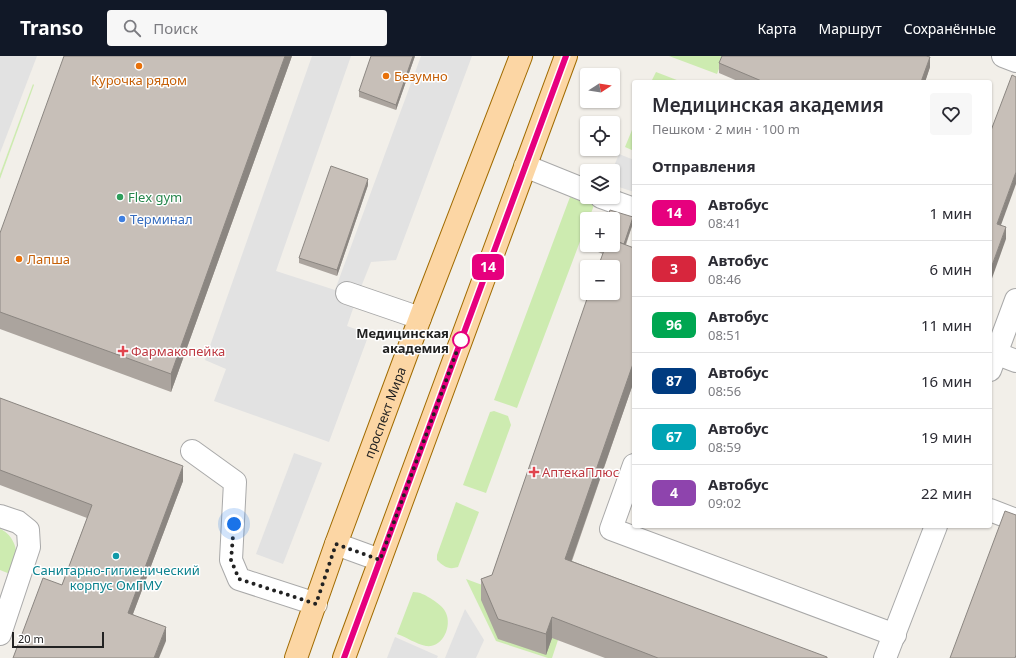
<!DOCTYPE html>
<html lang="ru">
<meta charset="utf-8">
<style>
:root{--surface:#fff;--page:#f7f7f7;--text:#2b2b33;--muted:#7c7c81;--line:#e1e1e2;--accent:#111827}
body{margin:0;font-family:"Noto Sans",sans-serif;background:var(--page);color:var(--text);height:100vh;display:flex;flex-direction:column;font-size:15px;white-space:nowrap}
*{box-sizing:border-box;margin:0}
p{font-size:13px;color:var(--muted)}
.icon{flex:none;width:22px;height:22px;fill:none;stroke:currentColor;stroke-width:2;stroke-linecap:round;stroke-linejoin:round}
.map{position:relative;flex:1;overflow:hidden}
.details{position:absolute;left:632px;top:24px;width:360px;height:448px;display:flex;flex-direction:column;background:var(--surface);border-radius:4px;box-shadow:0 1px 3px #0004}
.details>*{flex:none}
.badge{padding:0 8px;border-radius:6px;font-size:14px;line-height:26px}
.needle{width:26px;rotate:78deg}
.controls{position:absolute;left:580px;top:12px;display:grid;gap:8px}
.controls a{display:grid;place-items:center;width:40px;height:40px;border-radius:4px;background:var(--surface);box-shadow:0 1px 3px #0004;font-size:20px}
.scale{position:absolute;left:12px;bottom:10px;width:92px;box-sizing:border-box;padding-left:4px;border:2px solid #222;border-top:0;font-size:11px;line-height:14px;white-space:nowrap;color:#222;-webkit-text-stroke:3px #fff;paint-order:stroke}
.you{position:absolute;width:20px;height:20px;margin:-10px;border:3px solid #fff;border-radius:50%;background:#1a73e8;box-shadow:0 0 0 6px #1a73e833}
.map>.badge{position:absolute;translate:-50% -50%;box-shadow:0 0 0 2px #fff}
h2{padding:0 20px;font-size:15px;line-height:36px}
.round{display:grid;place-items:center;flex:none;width:42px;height:42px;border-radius:4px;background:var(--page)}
.summary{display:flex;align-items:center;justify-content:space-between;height:68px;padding:0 20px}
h1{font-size:19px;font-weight:600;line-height:30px}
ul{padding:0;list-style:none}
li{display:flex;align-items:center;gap:12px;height:56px;padding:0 20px;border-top:1px solid var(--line)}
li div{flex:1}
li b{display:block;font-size:15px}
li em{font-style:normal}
li .badge{min-width:44px;font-weight:700;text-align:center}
header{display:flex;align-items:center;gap:24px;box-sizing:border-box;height:56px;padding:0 20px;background:var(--accent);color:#fff}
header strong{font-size:19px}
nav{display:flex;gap:22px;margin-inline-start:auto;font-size:14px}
.search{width:280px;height:36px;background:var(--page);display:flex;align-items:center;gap:10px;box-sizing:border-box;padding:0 14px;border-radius:4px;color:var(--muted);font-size:15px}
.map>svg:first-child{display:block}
.grass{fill:#cdebb0}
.parking{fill:#e2e2e2}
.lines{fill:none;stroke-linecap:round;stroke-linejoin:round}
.minor-casing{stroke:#a9a9a9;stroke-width:24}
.major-casing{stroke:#a06b00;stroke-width:24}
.minor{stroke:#fff;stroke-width:22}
.major{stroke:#fcd6a4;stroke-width:22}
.wall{fill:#aba49e}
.shaded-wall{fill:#8b8681}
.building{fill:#c7bfb8;stroke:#8b8681}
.line-casing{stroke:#fff;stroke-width:9}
.line{stroke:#e6007e;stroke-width:6}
.walk{stroke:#222;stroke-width:4;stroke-dasharray:0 7.2}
.food-dot{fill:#e8710a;stroke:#fff;stroke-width:1.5}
.leisure-dot{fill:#2e9e5b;stroke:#fff;stroke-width:1.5}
.shop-dot{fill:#3f7fe0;stroke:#fff;stroke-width:1.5}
.stop-dot{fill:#fff;stroke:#e6007e;stroke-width:2}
.health-dot{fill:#e0444e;stroke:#fff;stroke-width:1.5}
.culture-dot{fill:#0f9aa8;stroke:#fff;stroke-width:1.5}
.labels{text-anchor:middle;stroke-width:3;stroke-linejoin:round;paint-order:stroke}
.food-label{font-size:13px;fill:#c56008;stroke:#fff;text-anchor:start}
.leisure-label{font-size:13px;fill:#27864d;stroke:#fff;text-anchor:start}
.shop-label{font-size:13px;fill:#366cbe;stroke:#fff;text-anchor:start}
.stop-label{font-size:13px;font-weight:bold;fill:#222;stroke:#fff;text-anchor:end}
.health-label{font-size:13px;fill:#be3a42;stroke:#fff;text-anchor:start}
.street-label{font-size:13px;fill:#222;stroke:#fff}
.culture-label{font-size:13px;fill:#0d838f;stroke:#fff}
</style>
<header>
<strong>Transo</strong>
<div class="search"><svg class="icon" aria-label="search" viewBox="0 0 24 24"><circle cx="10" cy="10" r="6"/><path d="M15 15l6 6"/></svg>Поиск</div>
<nav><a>Карта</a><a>Маршрут</a><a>Сохранённые</a></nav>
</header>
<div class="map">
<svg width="1016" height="602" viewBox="0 0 1016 602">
<rect width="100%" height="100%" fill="#f2efe9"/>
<!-- grass -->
<g class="grass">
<polygon points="669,0 724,0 717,18"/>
<polygon points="656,16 682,26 651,26"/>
<polygon points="33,28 34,29 0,123 0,118"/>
<polygon points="634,69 634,95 625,91"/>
<polygon points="570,141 594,149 589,163 587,163 587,167 517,352 494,344"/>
<polygon points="494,355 508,360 511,369 486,437 463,429 490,356"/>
<path d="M456,446L479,456L458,511C449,514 444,511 437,504V499Z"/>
<path d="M0,473C11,477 18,491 16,502C15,507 12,513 10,518L0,514Z"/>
<polygon points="466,523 566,560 552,602 548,602 496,585"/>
<path d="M413,536C420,536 425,539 430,542C436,546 443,550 446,557C452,570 443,592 426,590C416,588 406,581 397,578Z"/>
</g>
<!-- parking -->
<g class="parking">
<polygon points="0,0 37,0 0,97"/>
<polygon points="312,0 351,0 276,215 335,234 421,0 472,0 396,204 371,206 357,241 347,270 369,278 329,386 214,345 226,313 205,304"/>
<polygon points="619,98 634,104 634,136 613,129 612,115"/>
<polygon points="294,397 322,407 283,508 256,498"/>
<polygon points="465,553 484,584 476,602 445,602"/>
<polygon points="395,581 438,600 437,602 387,602"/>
</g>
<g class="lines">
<!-- minor casing -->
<g class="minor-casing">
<g id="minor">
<polyline points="1003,0 1016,5"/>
<polyline points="525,110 587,135"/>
<polyline points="601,141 634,153"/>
<polyline points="347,237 420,262"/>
<polyline points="990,295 1016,305"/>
<polyline points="990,314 1016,244"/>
<polyline points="192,395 235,426 231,504 239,523 316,548"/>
<polyline points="634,409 611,473 895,579"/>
<polyline points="990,454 1016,464"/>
<polyline points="0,460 18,466 28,474 29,491 0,578"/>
<polyline points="336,488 380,504"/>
<polyline points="885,602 936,470"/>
</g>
</g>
<!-- major casing -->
<g class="major-casing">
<g id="major">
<path id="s1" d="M296,602L336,488L420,262L521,0"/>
<polyline points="344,602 566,0"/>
</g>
</g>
<!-- minor -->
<use href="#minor" class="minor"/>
<!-- major -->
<use href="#major" class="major"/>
</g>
<!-- wall -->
<g class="wall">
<polygon points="292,0 171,336 0,273 0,177"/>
<polygon points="415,0 396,54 359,41 359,35"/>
<polygon points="719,7 930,11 925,26 740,26 719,17"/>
<polygon points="368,129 337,220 299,207 299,202"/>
<polygon points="633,167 626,189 634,325 572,505 827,602 605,602 552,582 546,599 498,583 481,544 481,523 492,519 603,198 598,196 598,191"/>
<polygon points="0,342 183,425 133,558 166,585 62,529 87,462 0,429"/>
</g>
<!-- shaded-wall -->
<g class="shaded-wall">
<polygon points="285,0 292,0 171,336 171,318"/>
<polygon points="413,0 415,0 396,54 396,49"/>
<polygon points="930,1 930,11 925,26 921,26"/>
<polygon points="1016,116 1016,128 997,180 997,168"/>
<polygon points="368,123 368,129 337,220 337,214"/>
<polygon points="633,161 633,167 620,204 620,199"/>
<polygon points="1006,171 1006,183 990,228 990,215"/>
<polygon points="634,305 634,325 565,523 565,503"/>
<polygon points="183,410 183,425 128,571 128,557"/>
<polygon points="552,561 552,582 546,599 546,578"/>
<polygon points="166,571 166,585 159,602 154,602"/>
</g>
<!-- building -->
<g class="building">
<polygon points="64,0 285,0 171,318 0,256 0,177"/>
<polygon points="371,0 413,0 396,49 359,35"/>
<polygon points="722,0 926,0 930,1 921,26 764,26 719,7"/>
<polygon points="1012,19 1016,21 1016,116 997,168 1006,171 990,215 990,77"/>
<polygon points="331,110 368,123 337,214 299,202"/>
<polygon points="610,154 633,161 624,188 613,184 613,163 607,163"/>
<polygon points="613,184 634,192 634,305 565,503 827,601 827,602 658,602 552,561 546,578 498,563 481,523 492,519 589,237 613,237 613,211 598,211 606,189 613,189"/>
<polygon points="598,189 606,189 604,193 598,191"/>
<polygon points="0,342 183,410 128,557 166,571 154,602 13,602 43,522 62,529 92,449 0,414"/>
<polygon points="1005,455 1016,459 1016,599 1015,602 950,602"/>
</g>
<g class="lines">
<!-- line casing -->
<g class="line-casing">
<polyline id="line" points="344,602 566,0"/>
</g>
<!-- line -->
<use href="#line" class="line"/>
<!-- walk -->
<polyline class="walk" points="234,468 231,504 239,523 316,548 336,488 380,504 461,284"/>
</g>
<!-- markers -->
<g class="food-dot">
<circle cx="139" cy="10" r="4"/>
<circle cx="386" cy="20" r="4"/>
<circle cx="19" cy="203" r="4"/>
</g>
<circle class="leisure-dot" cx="120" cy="141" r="4"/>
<circle class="shop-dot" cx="122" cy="163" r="4"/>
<circle class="stop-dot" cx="461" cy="284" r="8"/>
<g class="health-dot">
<path d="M121 289h4v4h4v4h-4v4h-4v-4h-4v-4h4z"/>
<path d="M532 410h4v4h4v4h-4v4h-4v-4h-4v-4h4z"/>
</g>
<circle class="culture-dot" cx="116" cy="500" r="4"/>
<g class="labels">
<!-- food labels -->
<g class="food-label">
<text x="394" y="25">Безумно</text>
<text x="139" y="29" text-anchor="middle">Курочка рядом</text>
<text x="27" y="208">Лапша</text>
</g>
<!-- leisure labels -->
<g class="leisure-label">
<text x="128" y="146">Flex gym</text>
</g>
<!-- shop labels -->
<g class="shop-label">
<text x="130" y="168">Терминал</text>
</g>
<!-- stop labels -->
<g class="stop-label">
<text x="449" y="282">Медицинская<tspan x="449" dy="15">академия</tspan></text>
</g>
<!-- health labels -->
<g class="health-label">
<text x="131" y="300">Фармакопейка</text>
<text x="542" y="421">АптекаПлюс</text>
</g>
<!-- street labels -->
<g class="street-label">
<text dy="5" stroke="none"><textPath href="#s1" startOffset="261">проспект Мира</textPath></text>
</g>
<!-- culture labels -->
<g class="culture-label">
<text x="116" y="519">Санитарно-гигиенический<tspan x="116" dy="15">корпус ОмГМУ</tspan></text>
</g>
</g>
</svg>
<div class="controls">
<a><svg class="needle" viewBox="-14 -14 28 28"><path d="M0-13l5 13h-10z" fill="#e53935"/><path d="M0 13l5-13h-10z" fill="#7c7c81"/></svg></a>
<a><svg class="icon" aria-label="locate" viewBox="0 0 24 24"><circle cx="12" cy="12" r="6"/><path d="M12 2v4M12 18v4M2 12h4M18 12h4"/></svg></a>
<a><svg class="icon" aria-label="layers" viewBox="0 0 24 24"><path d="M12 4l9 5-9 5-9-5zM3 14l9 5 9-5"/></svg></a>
<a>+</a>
<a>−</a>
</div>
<div class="scale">20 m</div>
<div class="you" style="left:234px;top:468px"></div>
<b class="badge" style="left:488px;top:211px;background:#e6007e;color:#fff">14</b>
<section class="details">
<div class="summary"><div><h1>Медицинская академия</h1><p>Пешком · 2 мин · 100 m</p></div><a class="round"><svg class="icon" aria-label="heart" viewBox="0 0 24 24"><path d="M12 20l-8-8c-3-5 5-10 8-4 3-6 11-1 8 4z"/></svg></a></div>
<h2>Отправления</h2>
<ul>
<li><span class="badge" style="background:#e6007e;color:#fff">14</span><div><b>Автобус</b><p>08:41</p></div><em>1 мин</em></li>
<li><span class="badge" style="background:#d7263d;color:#fff">3</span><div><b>Автобус</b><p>08:46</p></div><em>6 мин</em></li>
<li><span class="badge" style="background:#00a651;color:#fff">96</span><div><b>Автобус</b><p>08:51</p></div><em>11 мин</em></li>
<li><span class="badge" style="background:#003b80;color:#fff">87</span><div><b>Автобус</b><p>08:56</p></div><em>16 мин</em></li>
<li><span class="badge" style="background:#00a3b4;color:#fff">67</span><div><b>Автобус</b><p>08:59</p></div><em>19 мин</em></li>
<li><span class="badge" style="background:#8e44ad;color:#fff">4</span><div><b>Автобус</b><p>09:02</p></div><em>22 мин</em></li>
</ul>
</section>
</div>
